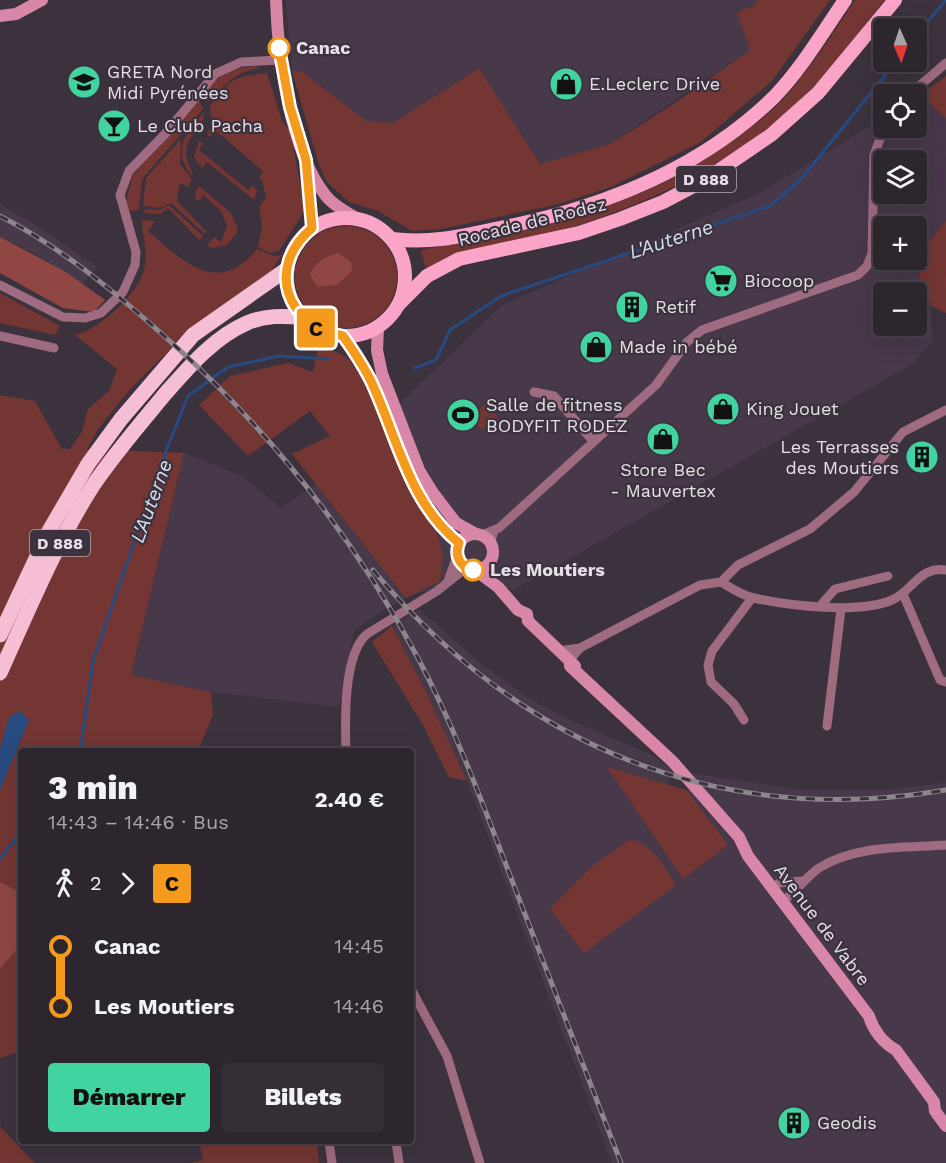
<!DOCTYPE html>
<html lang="fr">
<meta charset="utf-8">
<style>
:root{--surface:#2d262e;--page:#352e36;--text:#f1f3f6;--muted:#a7a5aa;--line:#48434a;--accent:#41d4a1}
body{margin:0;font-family:"Work Sans",sans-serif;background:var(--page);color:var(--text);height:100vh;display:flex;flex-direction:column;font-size:22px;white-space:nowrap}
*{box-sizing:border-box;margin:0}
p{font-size:20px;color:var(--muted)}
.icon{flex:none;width:33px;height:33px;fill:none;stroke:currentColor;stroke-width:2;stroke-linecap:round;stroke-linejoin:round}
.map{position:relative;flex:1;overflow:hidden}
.side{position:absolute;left:18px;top:748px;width:396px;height:396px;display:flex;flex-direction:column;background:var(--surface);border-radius:6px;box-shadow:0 6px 24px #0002,0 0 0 2px var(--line)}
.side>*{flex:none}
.badge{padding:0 12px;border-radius:4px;font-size:21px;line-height:39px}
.needle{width:39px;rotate:177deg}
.tools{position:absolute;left:873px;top:18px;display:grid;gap:12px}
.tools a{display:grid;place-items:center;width:54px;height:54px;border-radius:6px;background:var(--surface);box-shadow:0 6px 24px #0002,0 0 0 2px var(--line);font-size:30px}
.map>.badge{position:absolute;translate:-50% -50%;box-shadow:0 0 0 3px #fff}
.legs{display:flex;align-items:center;gap:9px;height:66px;padding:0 30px;font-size:20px}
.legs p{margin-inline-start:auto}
.headline{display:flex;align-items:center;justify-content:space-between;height:102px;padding:0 30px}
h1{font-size:33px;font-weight:800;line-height:45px}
.primary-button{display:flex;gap:12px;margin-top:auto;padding:12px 30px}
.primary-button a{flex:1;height:69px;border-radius:6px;background:var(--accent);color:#111;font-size:24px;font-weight:800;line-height:69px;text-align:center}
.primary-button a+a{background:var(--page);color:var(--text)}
ul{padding:0 30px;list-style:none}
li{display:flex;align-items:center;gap:21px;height:60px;font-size:22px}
li i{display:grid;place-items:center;width:9px;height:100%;margin:0 8px;background:currentColor}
li i::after{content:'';width:15px;height:15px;margin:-8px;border:4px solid;border-radius:50%;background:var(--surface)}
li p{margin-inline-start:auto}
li:first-child i{background:linear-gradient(#0000 50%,currentColor 0)}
li:last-child i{background:linear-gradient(currentColor 50%,#0000 0)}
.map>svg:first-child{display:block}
.built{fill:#47384a;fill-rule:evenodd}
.green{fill:#733632}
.forest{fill:#904743}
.water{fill:#274a80}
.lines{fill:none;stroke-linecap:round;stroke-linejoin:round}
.stream{stroke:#274a80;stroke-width:3}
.minor{stroke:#9f6b80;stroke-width:9}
.secondary{stroke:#d987a9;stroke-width:12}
.primary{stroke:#faa5c8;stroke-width:14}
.trunk{stroke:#f5bed4;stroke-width:15}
.rail-casing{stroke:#8e858f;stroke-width:5}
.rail{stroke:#3c323e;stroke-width:3;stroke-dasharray:9;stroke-linecap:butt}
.line-1-casing{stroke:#fff;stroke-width:14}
.line-1{stroke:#f49b1e;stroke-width:9}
.stop-1-dot{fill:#fff;stroke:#f49b1e;stroke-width:3}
.labels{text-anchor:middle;stroke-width:4.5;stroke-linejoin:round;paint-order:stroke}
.shield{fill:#3c323e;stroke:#b3abb4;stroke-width:1.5}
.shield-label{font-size:16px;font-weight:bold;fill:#e6dfe7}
.stop-label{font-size:18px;font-weight:bold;fill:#e6dfe7;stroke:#3c323e;text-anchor:start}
.poi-label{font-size:18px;fill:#e6dfe7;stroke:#3c323e;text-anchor:start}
.street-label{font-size:18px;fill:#e6dfe7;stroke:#3c323e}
.water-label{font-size:20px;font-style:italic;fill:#d3deef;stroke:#3c323e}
</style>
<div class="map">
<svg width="946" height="1163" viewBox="0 0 946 1163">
<rect width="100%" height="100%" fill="#3c323e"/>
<!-- built -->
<g class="built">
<polygon points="286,0 757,0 756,5 737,12 751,49 610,144 539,165 479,68 393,123 366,121 301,71 292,71"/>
<path d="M920,95L946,118V221L917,256L921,264L919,281L931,306L933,340L914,363L514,590L467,575L406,598L382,611L354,631L339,707L211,692L131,675L184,453L242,476L281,508L316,484L502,305L762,192L883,118L884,128H916L917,98ZM884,160H916V194H884ZM884,226H916V260H884ZM884,292H916V326H884Z"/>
<polygon points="0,204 44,230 97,267 82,284 35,254 0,237"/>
<polygon points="419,609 484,666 528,697 563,717 652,755 672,770 667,786 709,795 692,773 801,790 882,790 946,783 946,1163 612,1163 467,781 425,690 392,626"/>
</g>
<!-- green -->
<g class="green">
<polygon points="757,0 830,0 772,81 701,142 611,187 559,204 441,229 412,231 378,211 349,202 327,182 319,165 292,71 301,71 366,121 393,123 479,68 540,164 610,144 672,105 750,50 737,12 756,5"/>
<path d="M855,0H885C857,35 830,73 796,104C689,203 562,231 426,271L421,250C531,229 642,210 734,140C752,127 771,113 786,96C812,66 833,33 855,0Z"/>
<path d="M256,66L260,68C235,72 225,84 209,102L205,90C220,75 235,67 256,66Z"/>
<path d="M267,73L282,121L291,133L304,206L302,215L279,251L270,253L258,247L262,227L259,207L266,198L263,183L259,177L263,171L216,131L210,137L207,134L212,124L210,106C231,79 232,77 267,73Z"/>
<polygon points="946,76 946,118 920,95"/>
<polygon points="199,100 203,109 142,179 139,210 129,211 126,201 133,175"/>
<path d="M204,112C204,127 191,132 187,146C183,158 192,167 193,177C171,152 185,133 204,112Z"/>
<polygon points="181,139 180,164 192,179 188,187 180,183 177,201 206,231 205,234 171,203 160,208 143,206 146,178"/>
<polygon points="199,141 203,143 199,150 248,190 253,185 257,191 254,200 207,162 202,168 194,157"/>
<polygon points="199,186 230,212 237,226 237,233 227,245 213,248 207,246 214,237 221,242 227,226 221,211 203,195 200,200 196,200 195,193"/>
<polygon points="169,205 203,236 199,240 168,208 161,214 143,213 146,209 160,210"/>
<path d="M142,220L155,221L148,231C184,262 217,297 257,249L274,256L282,255L272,270L195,325L131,388L98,429L87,449L184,453L131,675L211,692L213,715L198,751L21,752V1051L0,1058V395L35,401L62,449H70L82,432L88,409L109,391L117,369L75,335C100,329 141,292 145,266C148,250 142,236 142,220Z"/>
<polygon points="946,221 946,313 931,306 919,281 921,264 917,256"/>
<circle cx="346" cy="277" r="51"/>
<polygon points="0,293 60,326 55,335 0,323"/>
<polygon points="319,344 347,357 363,379 407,485 439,538 443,558 440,581 406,598 292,454 330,436 310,411 248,456 199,405 230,376 288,363 313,372"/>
<polygon points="486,403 498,417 482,430 470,418"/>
<polygon points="392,626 425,690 467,781 449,777 423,725 372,642"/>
<polygon points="607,767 687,790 728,845 683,879"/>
<path d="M634,840C656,848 664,866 676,885L584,953L550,909L591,867L628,841Z"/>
<polygon points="0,1126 35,1163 0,1163"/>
<polygon points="199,1142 317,1142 319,1163 190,1163 203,1160"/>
</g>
<!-- forest -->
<g class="forest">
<polygon points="0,237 66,272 105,300 94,312 63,308 0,273"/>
<path d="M338,253L351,262L352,271L337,285L317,287L310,274C317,261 324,257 338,253Z"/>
<polygon points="0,882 21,893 21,945 0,968"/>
</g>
<!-- water -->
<polygon class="water" points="20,711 29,720 0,790 0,749 9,717"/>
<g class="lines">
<!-- stream -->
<g class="stream">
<polyline points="916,36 946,0"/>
<polyline points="415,368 436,360 450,330 501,296 770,206 802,178 896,62"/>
<polyline points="80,752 93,661 166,451 188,396 228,367 279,356 328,359"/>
<polyline points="0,859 21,832"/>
</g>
<!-- minor -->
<g class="minor">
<polyline points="910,94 946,63"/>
<polyline points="0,285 63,317 85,318 101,313 123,292 135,265 136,252 120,195 129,171 165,134 215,74 241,62 280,60"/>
<polyline points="0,336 54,348"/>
<polyline points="534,392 554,396 593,441"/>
<polyline points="482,535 499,528 656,385 687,342 702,330 858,275 867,266 872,253 874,155 884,128"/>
<polyline points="490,543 494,531"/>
<polyline points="448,581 457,556"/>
<path d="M721,582C731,588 743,596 754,598C790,606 859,614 892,600C913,591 919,566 946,570"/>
<polyline points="903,594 940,680 946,682"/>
<polyline points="821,605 835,589 888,576"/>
<polyline points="580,648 700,585 721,582 738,565 810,529 854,492 903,432 946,410"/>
<polyline points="558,651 580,648 568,662"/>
<polyline points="744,720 734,704 711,682 708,665 712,651 752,598"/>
<polyline points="827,726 841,609"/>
<path d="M346,752C345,722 343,654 367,634L437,591L466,568"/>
<polyline points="771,888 779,883 802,881"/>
<path d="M781,902C797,893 804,878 819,868C855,845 904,848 946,845"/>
<polyline points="411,989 447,1056 480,1163"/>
<polyline points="329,1142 332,1163"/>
<polyline points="396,1142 399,1163"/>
</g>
<!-- secondary -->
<g class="secondary">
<path d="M276,0C278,58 289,149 326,196C333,205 346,212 356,218"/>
<polyline points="0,16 16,14 42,0"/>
<polyline points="306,161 312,228"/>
<polyline points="378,327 377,350 382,374 419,470 433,493 456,523 476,534"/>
<path d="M343,336C353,350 362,364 370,379C398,435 408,502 459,543"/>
<circle cx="475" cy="552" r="18"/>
<polyline points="475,570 498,587 518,610 527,614 528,621 575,666"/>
<path d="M570,663V666L673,762L739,837L748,856L869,1016C873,1030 883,1043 896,1050L934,1102L935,1111L946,1126"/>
</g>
<!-- primary -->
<g class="primary">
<circle cx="346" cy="277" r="59"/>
<path d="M392,239C430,244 463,236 500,228C601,208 700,170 775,96C802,68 823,32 845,0"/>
<polyline points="399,304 427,276 459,259 579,233 620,219 663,202 705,180 771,135 818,93 895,0"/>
</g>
<!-- trunk -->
<g class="trunk">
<polyline points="0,635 49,531 88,464 121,419 193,335 287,269"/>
<path d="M0,673C29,609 56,543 94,484C115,453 141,423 165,394C188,368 214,337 247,323C265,315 283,316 301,317"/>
</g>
<!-- rail casing -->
<g class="rail-casing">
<g id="rail">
<path d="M0,216C64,249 120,296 173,344C273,434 356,541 419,660C458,734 486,813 516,891C551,982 586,1072 621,1163"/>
<path d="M373,570C519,745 718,829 946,790"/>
</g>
</g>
<!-- rail -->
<use href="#rail" class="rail"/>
</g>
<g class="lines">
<!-- line-1 casing -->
<g class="line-1-casing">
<path id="line-1" d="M279,48L290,107L306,160L312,228C265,268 286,325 343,336C353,350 362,364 370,379C397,435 408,502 459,543C454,556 460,567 473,570"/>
</g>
<!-- line-1 -->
<use href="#line-1" class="line-1"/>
</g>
<!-- icons -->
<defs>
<g id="school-disc" transform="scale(1.725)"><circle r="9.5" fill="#41d4a1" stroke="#3c323e"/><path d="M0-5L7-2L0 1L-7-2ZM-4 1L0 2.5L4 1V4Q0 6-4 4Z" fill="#111"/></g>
<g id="shop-disc" transform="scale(1.725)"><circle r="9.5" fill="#41d4a1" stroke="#3c323e"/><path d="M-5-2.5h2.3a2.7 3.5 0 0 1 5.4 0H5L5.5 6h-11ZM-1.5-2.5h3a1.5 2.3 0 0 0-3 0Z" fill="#111"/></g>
<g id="bar-disc" transform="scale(1.725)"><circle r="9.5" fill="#41d4a1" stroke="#3c323e"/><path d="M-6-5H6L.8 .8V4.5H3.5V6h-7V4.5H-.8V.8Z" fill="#111"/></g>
<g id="supermarket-disc" transform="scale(1.725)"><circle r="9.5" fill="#41d4a1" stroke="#3c323e"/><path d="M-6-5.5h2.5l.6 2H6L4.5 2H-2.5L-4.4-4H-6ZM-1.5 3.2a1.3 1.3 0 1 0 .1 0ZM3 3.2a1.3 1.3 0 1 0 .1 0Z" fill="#111"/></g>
<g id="building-disc" transform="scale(1.725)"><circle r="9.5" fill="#41d4a1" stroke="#3c323e"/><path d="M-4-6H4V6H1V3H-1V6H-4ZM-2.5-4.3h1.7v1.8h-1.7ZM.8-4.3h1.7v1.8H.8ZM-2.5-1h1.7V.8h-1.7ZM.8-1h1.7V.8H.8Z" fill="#111"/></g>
<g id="stadium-disc" transform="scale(1.725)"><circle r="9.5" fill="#41d4a1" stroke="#3c323e"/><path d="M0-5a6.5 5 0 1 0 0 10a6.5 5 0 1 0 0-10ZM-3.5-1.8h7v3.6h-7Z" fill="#111"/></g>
</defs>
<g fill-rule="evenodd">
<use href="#school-disc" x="84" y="82"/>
<use href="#shop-disc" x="566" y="84"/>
<use href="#bar-disc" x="114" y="126"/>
<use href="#supermarket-disc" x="721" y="281"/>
<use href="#building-disc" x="632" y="307"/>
<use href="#shop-disc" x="596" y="347"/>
<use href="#shop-disc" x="723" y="409"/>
<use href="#stadium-disc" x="463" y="415"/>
<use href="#shop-disc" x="663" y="439"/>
<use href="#building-disc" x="922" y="457"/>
<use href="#building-disc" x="794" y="1123"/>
</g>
<!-- markers -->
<g class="stop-1-dot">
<circle cx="279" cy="48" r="10"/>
<circle cx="473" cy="570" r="10"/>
</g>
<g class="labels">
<!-- shield labels -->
<g class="shield">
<rect x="676" y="166" width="60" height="26" rx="4.5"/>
<rect x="30" y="530" width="60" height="26" rx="4.5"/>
</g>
<g class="shield-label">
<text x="706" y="185">D 888</text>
<text x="60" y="549">D 888</text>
</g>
<!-- stop labels -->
<g class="stop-label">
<text x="296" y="54">Canac</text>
<text x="490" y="576">Les Moutiers</text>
</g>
<!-- poi labels -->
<g class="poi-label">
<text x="107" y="78">GRETA Nord<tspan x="107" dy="21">Midi Pyrénées</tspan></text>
<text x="589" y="90">E.Leclerc Drive</text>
<text x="137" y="132">Le Club Pacha</text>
<text x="744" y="287">Biocoop</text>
<text x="655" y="313">Retif</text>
<text x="619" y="353">Made in bébé</text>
<text x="486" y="411">Salle de fitness<tspan x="486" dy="21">BODYFIT RODEZ</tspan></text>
<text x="746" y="415">King Jouet</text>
<text x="899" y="453" text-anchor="end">Les Terrasses<tspan x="899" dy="21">des Moutiers</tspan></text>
<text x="663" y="476" text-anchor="middle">Store Bec<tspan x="663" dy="21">- Mauvertex</tspan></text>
<text x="817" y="1129">Geodis</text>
</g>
<!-- street labels -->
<g class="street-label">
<text transform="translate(532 222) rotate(-14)" y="6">Rocade de Rodez</text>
<text transform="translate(822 925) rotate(53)" y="6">Avenue de Vabre</text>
</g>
<!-- water labels -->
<g class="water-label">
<text transform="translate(671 239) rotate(-18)" y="7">L'Auterne</text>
<text transform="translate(151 501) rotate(-70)" y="7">L'Auterne</text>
</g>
</g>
</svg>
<div class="tools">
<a><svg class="needle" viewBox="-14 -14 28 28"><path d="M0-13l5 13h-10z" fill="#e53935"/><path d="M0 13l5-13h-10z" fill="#a7a5aa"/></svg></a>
<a><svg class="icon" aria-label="locate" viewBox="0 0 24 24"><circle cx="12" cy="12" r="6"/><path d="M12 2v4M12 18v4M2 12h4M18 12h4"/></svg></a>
<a><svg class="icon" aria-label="layers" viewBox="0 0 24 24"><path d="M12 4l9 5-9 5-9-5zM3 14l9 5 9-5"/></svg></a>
<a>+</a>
<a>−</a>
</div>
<b class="badge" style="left:316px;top:328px;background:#f49b1e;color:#111">C</b>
<section class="side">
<div class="headline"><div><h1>3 min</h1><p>14:43 – 14:46 · Bus</p></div><b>2.40 €</b></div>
<div class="legs"><svg class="icon" aria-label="walk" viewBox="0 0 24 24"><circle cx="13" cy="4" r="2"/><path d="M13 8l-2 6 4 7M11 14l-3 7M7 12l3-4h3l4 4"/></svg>2<svg class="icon" aria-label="forward" viewBox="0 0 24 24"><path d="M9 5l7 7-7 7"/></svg><b class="badge" style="background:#f49b1e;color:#111">C</b></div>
<ul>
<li><i style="color:#f49b1e"></i><b>Canac</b><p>14:45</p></li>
<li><i style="color:#f49b1e"></i><b>Les Moutiers</b><p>14:46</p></li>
</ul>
<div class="primary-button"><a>Démarrer</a><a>Billets</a></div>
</section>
</div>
